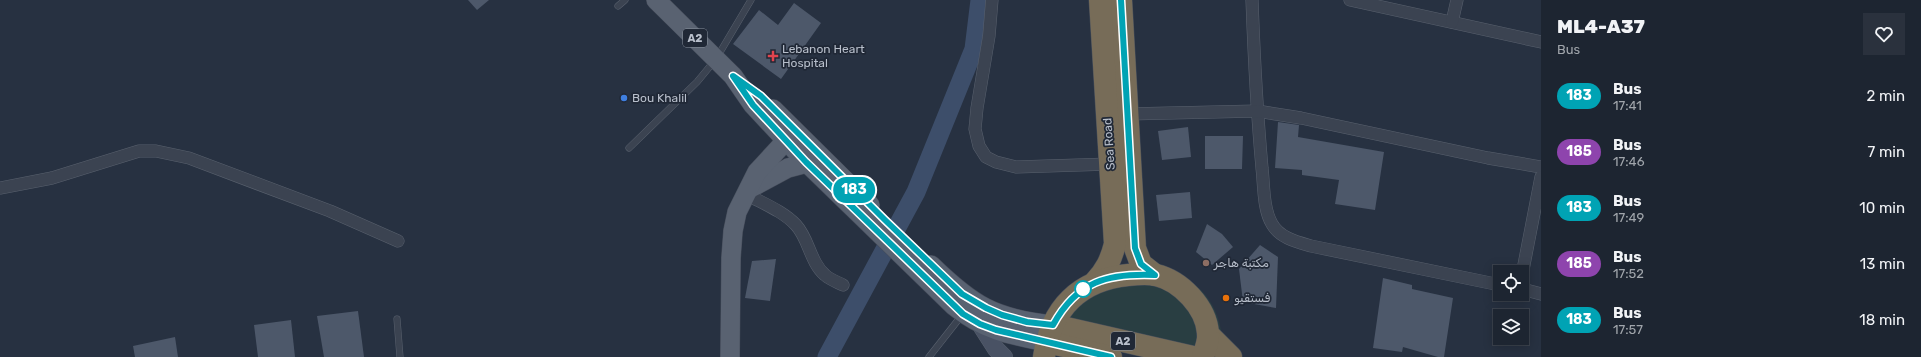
<!DOCTYPE html>
<meta charset="utf-8">
<style>
:root{--surface:#1d2531;--page:#2a313d;--text:#f1f3f6;--muted:#a0a5ab;--line:#3b424d}
body{margin:0;font-family:Rubik,"Noto Sans Arabic",sans-serif;background:var(--page);color:var(--text);height:100vh;display:flex;flex-direction:column;font-size:15px;white-space:nowrap}
*{box-sizing:border-box;margin:0}
p{font-size:13px;color:var(--muted)}
.icon{flex:none;width:22px;height:22px;fill:none;stroke:currentColor;stroke-width:2;stroke-linecap:round;stroke-linejoin:round}
.map{position:relative;flex:1;overflow:hidden}
.drawer{display:flex;flex-direction:column;background:var(--surface);width:380px}
.drawer>*{flex:none}
.badge{padding:0 8px;border-radius:13px;font-size:14px;line-height:26px}
.buttons{position:absolute;left:1493px;top:265px;display:grid;gap:8px}
.buttons a{display:grid;place-items:center;width:36px;height:36px;border-radius:0px;background:var(--surface);box-shadow:0 2px 10px #0003,0 0 0 1px var(--line);font-size:20px}
.map>.badge{position:absolute;translate:-50% -50%;box-shadow:0 0 0 2px #fff}
.round{display:grid;place-items:center;flex:none;width:42px;height:42px;border-radius:0px;background:var(--page)}
.head{display:flex;align-items:center;justify-content:space-between;height:68px;padding:0 16px}
h1{font-size:19px;font-weight:800;line-height:30px}
ul{padding:0;list-style:none}
li{display:flex;align-items:center;gap:12px;height:56px;padding:0 16px}
li div{flex:1}
li b{display:block;font-size:15px}
li em{font-style:normal}
li .badge{min-width:44px;font-weight:700;text-align:center}
main{display:flex;flex:1;min-height:0}
.map>svg:first-child{display:block}
.green{fill:#293e42}
.lines{fill:none;stroke-linecap:round;stroke-linejoin:round}
.river{stroke:#3d4e6a;stroke-width:19}
.building{fill:#4d586a}
.lane-casing{stroke:#59616e;stroke-width:7}
.street-casing{stroke:#59616e;stroke-width:13}
.secondary-casing{stroke:#59616e;stroke-width:18}
.primary-casing{stroke:#454c5a;stroke-width:20}
.highway-casing{stroke:#464e5b;stroke-width:23}
.lane{stroke:#3b4351;stroke-width:6}
.street{stroke:#3b4351;stroke-width:12}
.secondary{stroke:#495264;stroke-width:17}
.primary{stroke:#596271;stroke-width:19}
.highway{stroke:#776c58;stroke-width:22}
.line-casing{stroke:#fff;stroke-width:9}
.line{stroke:#00a3b4;stroke-width:6}
.health-dot{fill:#e0444e;stroke:#202836;stroke-width:1.5}
.shop-dot{fill:#3f7fe0;stroke:#202836;stroke-width:1.5}
.education-dot{fill:#8d6e63;stroke:#202836;stroke-width:1.5}
.stop-dot{fill:#fff;stroke:#00a3b4;stroke-width:2}
.food-dot{fill:#e8710a;stroke:#202836;stroke-width:1.5}
.labels{text-anchor:middle;stroke-width:3.5;stroke-linejoin:round;paint-order:stroke}
.shield{fill:#202836;stroke:#8a929e;stroke-width:1}
.shield-label{font-size:11px;font-weight:bold;fill:#b8bfcb}
.poi-label{font-size:12px;fill:#b8bfcb;stroke:#202836;text-anchor:start}
.street-label{font-size:12px;fill:#b8bfcb;stroke:#202836}
</style>
<main>
<div class="map">
<svg width="1541" height="357" viewBox="0 0 1541 357">
<rect width="100%" height="100%" fill="#273141"/>
<!-- green -->
<path class="green" d="M1174,271C1210,289 1225,317 1222,357H1154L1064,325L1077,297Z"/>
<g class="lines">
<!-- river -->
<polyline class="river" points="827,357 916,192 974,49 980,0"/>
</g>
<!-- building -->
<g class="building">
<polygon points="468,0 489,0 477,10"/>
<polygon points="794,3 821,23 781,79 733,44 759,10 778,25"/>
<polygon points="1278,122 1299,125 1298,137 1384,152 1375,210 1335,204 1339,180 1302,175 1302,170 1275,168"/>
<polygon points="1188,127 1191,157 1162,160 1158,131"/>
<polygon points="1205,136 1243,136 1242,169 1205,169"/>
<polygon points="1190,192 1192,218 1159,221 1156,195"/>
<polygon points="1207,224 1222,234 1233,247 1212,265 1196,252"/>
<polygon points="1260,245 1278,257 1276,308 1243,302 1239,269"/>
<polygon points="776,259 770,301 745,298 752,261"/>
<polygon points="1383,278 1412,285 1412,289 1453,298 1444,357 1438,357 1403,347 1402,352 1373,348"/>
<polygon points="358,311 364,357 324,357 317,316"/>
<polygon points="291,320 295,357 258,357 254,325"/>
<polygon points="175,337 178,357 135,357 133,346"/>
</g>
<g class="lines">
<!-- lane casing -->
<g class="lane-casing">
<g id="lane">
<polyline points="618,6 625,0"/>
<polyline points="629,148 697,82 716,59 751,0"/>
<polyline points="397,319 400,357"/>
<polyline points="929,357 962,315"/>
</g>
</g>
<!-- street casing -->
<g class="street-casing">
<g id="street">
<polyline points="992,0 989,36 977,108 975,129 979,146 986,157 996,162 1016,167 1110,164"/>
<path d="M1252,0C1254,56 1257,112 1262,168C1264,185 1263,209 1272,224C1280,238 1297,242 1311,246L1500,285"/>
<polyline points="1350,0 1541,42"/>
<polyline points="1452,22 1457,0"/>
<polyline points="1127,114 1257,111 1301,118 1488,158 1541,167"/>
<polyline points="0,188 52,178 139,151 156,151 189,158 330,211 398,241"/>
<path d="M746,194C762,203 783,211 796,225C809,239 810,262 825,275C829,279 837,282 843,285"/>
<polyline points="1522,275 1541,177"/>
<polyline points="1522,289 1541,294"/>
</g>
</g>
<!-- secondary casing -->
<g class="secondary-casing">
<polyline id="secondary" points="980,324 996,349 1004,357"/>
</g>
<!-- primary casing -->
<g class="primary-casing">
<g id="primary">
<path d="M656,0L733,76L753,105L807,163L954,306C983,330 1010,335 1047,342"/>
<polyline points="773,109 870,205"/>
<polyline points="749,189 788,168 807,163"/>
<path d="M931,265C972,305 994,319 1053,325"/>
<polyline points="730,357 731,258 733,231 737,212 757,172 794,132"/>
</g>
</g>
<!-- highway casing -->
<g class="highway-casing">
<g id="highway">
<polyline points="1121,0 1135,248 1141,264 1155,275"/>
<path d="M1095,282C1106,270 1111,260 1115,244L1100,0"/>
<polyline points="1053,325 1193,357"/>
<polyline points="1208,334 1231,357"/>
<polyline points="1047,342 1111,357"/>
<path d="M1044,357C1051,308 1079,280 1128,275C1137,274 1147,273 1156,275C1181,281 1206,307 1208,333C1209,341 1205,350 1203,357"/>
</g>
</g>
<!-- lane -->
<use href="#lane" class="lane"/>
<!-- street -->
<use href="#street" class="street"/>
<!-- secondary -->
<use href="#secondary" class="secondary"/>
<!-- primary -->
<use href="#primary" class="primary"/>
<!-- highway -->
<use href="#highway" class="highway"/>
</g>
<g class="lines">
<!-- line casing -->
<g class="line-casing">
<path id="line" d="M1111,357L996,330L980,324L963,314L806,162L753,105L733,76L761,96L885,220L962,294L986,308L1002,315L1027,322L1053,325C1077,281 1108,273 1155,275L1141,264L1135,248L1121,0"/>
</g>
<!-- line -->
<use href="#line" class="line"/>
</g>
<!-- markers -->
<path class="health-dot" d="M771 50h4v4h4v4h-4v4h-4v-4h-4v-4h4z"/>
<circle class="shop-dot" cx="624" cy="98" r="4"/>
<circle class="education-dot" cx="1206" cy="263" r="4"/>
<circle class="stop-dot" cx="1083" cy="289" r="8"/>
<circle class="food-dot" cx="1226" cy="298" r="4"/>
<g class="labels">
<!-- shield labels -->
<g class="shield">
<rect x="683" y="29" width="24" height="18" rx="3"/>
<rect x="1111" y="332" width="24" height="18" rx="3"/>
</g>
<g class="shield-label">
<text x="695" y="42">A2</text>
<text x="1123" y="345">A2</text>
</g>
<!-- poi labels -->
<g class="poi-label">
<text x="782" y="53">Lebanon Heart<tspan x="782" dy="14">Hospital</tspan></text>
<text x="632" y="102">Bou Khalil</text>
<text x="1214" y="267">مكتبة هاجر</text>
<text x="1234" y="302">فستقيو</text>
</g>
<!-- street labels -->
<g class="street-label">
<text transform="translate(1109 144) rotate(-94)" y="4">Sea Road</text>
</g>
</g>
</svg>
<div class="buttons">
<a><svg class="icon" aria-label="locate" viewBox="0 0 24 24"><circle cx="12" cy="12" r="6"/><path d="M12 2v4M12 18v4M2 12h4M18 12h4"/></svg></a>
<a><svg class="icon" aria-label="layers" viewBox="0 0 24 24"><path d="M12 4l9 5-9 5-9-5zM3 14l9 5 9-5"/></svg></a>
</div>
<b class="badge" style="left:854px;top:190px;background:#00a3b4;color:#fff">183</b>
</div>
<section class="drawer">
<div class="head"><div><h1>ML4-A37</h1><p>Bus</p></div><a class="round"><svg class="icon" aria-label="heart" viewBox="0 0 24 24"><path d="M12 20l-8-8c-3-5 5-10 8-4 3-6 11-1 8 4z"/></svg></a></div>
<ul>
<li><span class="badge" style="background:#00a3b4;color:#fff">183</span><div><b>Bus</b><p>17:41</p></div><em>2 min</em></li>
<li><span class="badge" style="background:#8e44ad;color:#fff">185</span><div><b>Bus</b><p>17:46</p></div><em>7 min</em></li>
<li><span class="badge" style="background:#00a3b4;color:#fff">183</span><div><b>Bus</b><p>17:49</p></div><em>10 min</em></li>
<li><span class="badge" style="background:#8e44ad;color:#fff">185</span><div><b>Bus</b><p>17:52</p></div><em>13 min</em></li>
<li><span class="badge" style="background:#00a3b4;color:#fff">183</span><div><b>Bus</b><p>17:57</p></div><em>18 min</em></li>
</ul>
</section>
</main>
